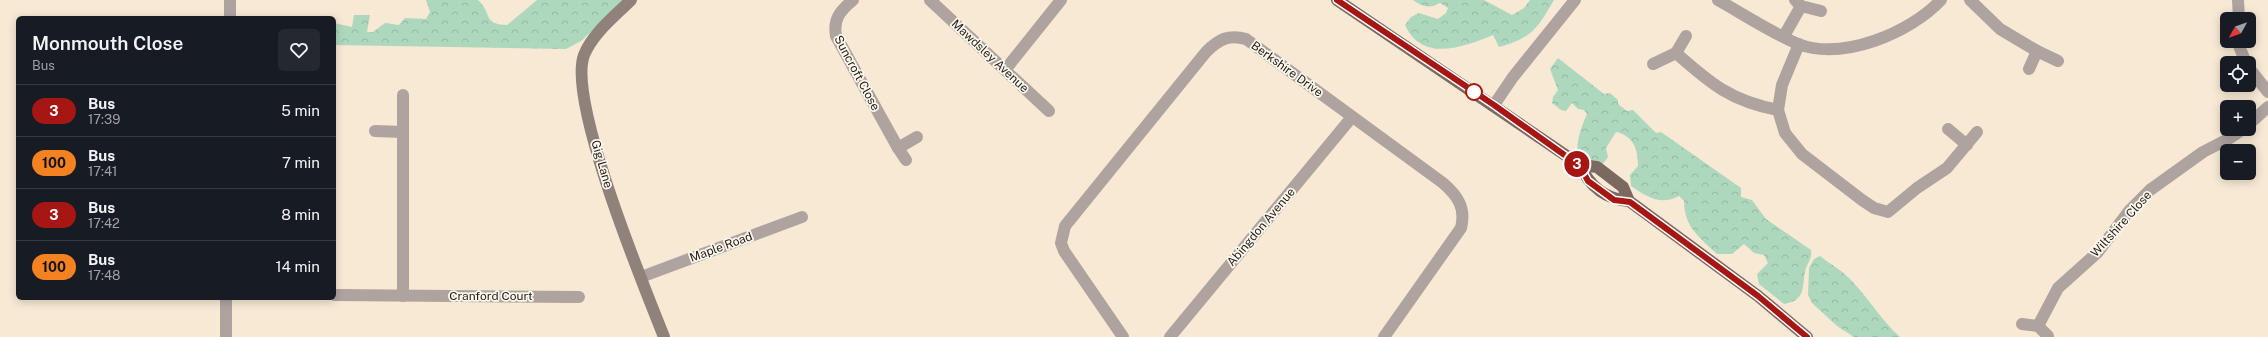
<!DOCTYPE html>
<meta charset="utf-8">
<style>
:root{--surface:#171b24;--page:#242831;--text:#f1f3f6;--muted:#9ea1a6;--line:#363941}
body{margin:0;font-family:"Public Sans",sans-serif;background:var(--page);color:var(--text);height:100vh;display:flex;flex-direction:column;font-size:15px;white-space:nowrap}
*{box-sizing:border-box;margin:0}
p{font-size:13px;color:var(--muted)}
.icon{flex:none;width:22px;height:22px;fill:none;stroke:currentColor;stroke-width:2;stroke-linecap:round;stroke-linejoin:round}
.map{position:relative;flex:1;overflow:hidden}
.drawer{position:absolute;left:16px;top:16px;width:320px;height:284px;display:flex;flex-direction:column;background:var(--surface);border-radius:6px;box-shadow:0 2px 10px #0003}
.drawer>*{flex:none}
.badge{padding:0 8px;border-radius:13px;font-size:14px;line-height:26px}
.needle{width:26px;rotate:230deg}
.controls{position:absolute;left:2220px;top:12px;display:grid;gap:8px}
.controls a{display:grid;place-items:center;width:36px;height:36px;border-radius:6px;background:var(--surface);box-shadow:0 2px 10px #0003;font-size:20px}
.map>.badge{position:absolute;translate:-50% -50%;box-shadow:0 0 0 2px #fff}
.round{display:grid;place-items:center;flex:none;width:42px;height:42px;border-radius:6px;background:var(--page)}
.overview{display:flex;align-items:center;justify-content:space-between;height:68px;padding:0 16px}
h1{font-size:19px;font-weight:600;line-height:30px}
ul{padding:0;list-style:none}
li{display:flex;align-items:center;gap:12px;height:52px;padding:0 16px;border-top:1px solid var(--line)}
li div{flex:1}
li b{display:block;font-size:15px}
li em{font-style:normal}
li .badge{min-width:44px;font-weight:700;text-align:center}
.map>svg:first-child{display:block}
.forest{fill:url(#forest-crowns)}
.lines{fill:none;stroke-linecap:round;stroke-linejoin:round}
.street{stroke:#aea39f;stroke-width:12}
.secondary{stroke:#91817b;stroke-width:12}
.primary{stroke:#7b6861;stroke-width:12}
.line-casing{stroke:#fff;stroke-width:9}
.line{stroke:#a61612;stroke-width:6}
.stop-dot{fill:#fff;stroke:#a61612;stroke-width:2}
.labels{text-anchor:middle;stroke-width:3.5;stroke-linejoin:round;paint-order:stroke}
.street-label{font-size:12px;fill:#211c14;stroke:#fdf8ef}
</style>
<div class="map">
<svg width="2268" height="337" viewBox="0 0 2268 337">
<defs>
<pattern id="forest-crowns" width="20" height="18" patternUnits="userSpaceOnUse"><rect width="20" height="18" fill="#aed8bd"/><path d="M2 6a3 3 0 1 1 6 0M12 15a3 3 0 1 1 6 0" fill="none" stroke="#95b9a2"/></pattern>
</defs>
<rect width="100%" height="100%" fill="#f7e9d4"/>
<!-- forest -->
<g class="forest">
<path d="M426,0H478C493,14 482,24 507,25L537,0H622L618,18L594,29L581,41L566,49L334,45V23L352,27L354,15H370L367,32H373L385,23L399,25L405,18L426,19L430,12Z"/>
<path d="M1413,0H1484L1512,15L1524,8L1530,0H1554C1537,29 1532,38 1499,47L1493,35C1464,47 1422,63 1405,25L1411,17L1419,13L1438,19L1446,13L1448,8L1440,3C1430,9 1422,7 1413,0Z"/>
<path d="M1558,58L1604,94L1610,93L1618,100V104L1627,111L1633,110L1656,133L1661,132L1741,188V197L1752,200L1766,219L1811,250C1812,258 1809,261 1806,268C1801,285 1808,300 1784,304L1759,284L1757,274L1768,263L1764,255L1754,253L1744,244L1732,254H1717C1700,238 1684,227 1684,201L1679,196C1661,206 1647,197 1631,186L1630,175L1638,166C1638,150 1634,136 1616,132L1606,148L1608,157L1602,165C1597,164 1591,164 1586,163C1569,156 1582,125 1587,114L1584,110L1578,109L1572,103L1566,111L1561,110L1552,103L1553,97L1558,90L1550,69Z"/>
<path d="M1820,256C1830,264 1843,271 1852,281C1868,298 1883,322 1900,337H1854L1837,326L1812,303L1808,295L1809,268L1814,259Z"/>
</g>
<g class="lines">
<!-- street -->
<g class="street">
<path d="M853,0C840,11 833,19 836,36L898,148"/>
<polyline points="930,0 1049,111"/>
<path d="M1718,0C1743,14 1772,33 1798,44C1843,61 1910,33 1941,0"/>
<polyline points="1795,0 1801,6 1821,11"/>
<polyline points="1970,0 2000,29 2037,51"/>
<polyline points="2238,0 2239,19"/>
<polyline points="230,18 230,0"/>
<polyline points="1784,36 1801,6"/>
<polyline points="2237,41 2246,63"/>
<path d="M1676,53C1711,84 1731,101 1778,110L1785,133L1802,154L1862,200L1874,208L1888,212L1917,188L1947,168L1977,132"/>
<polyline points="1653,64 1676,53 1686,36"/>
<polyline points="2249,68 2268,92"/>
<polyline points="2029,69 2037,51 2058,61"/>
<polyline points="1005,70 1061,0"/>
<polyline points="403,95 403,296"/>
<polyline points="1494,105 1513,77 1575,0"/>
<polyline points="1778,110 1782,85 1799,44"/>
<polyline points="2249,124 2268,107"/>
<polyline points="1948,129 1967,145"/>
<polyline points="375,131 403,132"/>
<polyline points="906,160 898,148 917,137"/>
<polyline points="641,277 802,217"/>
<polyline points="334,295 579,297"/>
<polyline points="2022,324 2038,326 2048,336"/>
<polyline points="2038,326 2058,288 2098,252 2129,211 2150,190 2203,152 2230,138 2243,129"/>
<polyline points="226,337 226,298"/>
<path d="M1123,337L1064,251L1061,243L1065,226L1206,52C1219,39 1229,34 1246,39L1443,183C1458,196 1466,208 1461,228L1384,337"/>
<polyline points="1170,337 1352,117"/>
</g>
<!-- secondary -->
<path class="secondary" d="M631,0C614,17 593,33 584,55C567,101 644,286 664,337"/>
<!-- primary -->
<g class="primary">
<polyline points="1337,0 1580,165 1597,167 1623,187 1629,201"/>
<path d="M1580,165C1590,187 1605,199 1629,201L1758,296L1807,337"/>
</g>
</g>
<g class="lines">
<!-- line casing -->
<g class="line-casing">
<polyline id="line" points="1337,0 1494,105 1580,166 1588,181 1614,200 1630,202 1758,296 1807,337"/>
</g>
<!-- line -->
<use href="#line" class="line"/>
</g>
<!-- markers -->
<circle class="stop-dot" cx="1474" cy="92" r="8"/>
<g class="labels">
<!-- street labels -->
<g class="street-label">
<text transform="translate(990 56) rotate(43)" y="4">Mawdsley Avenue</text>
<text transform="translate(1287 69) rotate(36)" y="4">Berkshire Drive</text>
<text transform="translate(857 73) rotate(62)" y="4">Suncroft Close</text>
<text transform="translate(602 164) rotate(74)" y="4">Gig Lane</text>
<text transform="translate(2121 224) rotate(-48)" y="4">Wiltshire Close</text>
<text transform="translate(1261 227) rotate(-50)" y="4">Abingdon Avenue</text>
<text transform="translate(721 247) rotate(-20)" y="4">Maple Road</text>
<text x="491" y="300">Cranford Court</text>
</g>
</g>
</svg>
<div class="controls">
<a><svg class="needle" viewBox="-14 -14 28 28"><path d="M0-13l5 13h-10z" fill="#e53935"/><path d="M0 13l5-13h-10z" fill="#9ea1a6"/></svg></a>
<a><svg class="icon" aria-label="locate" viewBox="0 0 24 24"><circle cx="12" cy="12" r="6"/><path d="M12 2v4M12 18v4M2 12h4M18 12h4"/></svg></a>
<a>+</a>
<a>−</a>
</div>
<b class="badge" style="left:1577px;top:164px;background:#a61612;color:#fff">3</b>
<section class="drawer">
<div class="overview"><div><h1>Monmouth Close</h1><p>Bus</p></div><a class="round"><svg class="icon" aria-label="heart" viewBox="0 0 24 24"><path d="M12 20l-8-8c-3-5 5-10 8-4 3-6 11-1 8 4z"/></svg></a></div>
<ul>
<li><span class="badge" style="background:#a61612;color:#fff">3</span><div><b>Bus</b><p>17:39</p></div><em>5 min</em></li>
<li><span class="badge" style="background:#f58220;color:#111">100</span><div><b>Bus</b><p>17:41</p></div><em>7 min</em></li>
<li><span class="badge" style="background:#a61612;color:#fff">3</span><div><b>Bus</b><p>17:42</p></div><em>8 min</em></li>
<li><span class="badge" style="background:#f58220;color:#111">100</span><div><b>Bus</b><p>17:48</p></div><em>14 min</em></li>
</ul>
</section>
</div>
